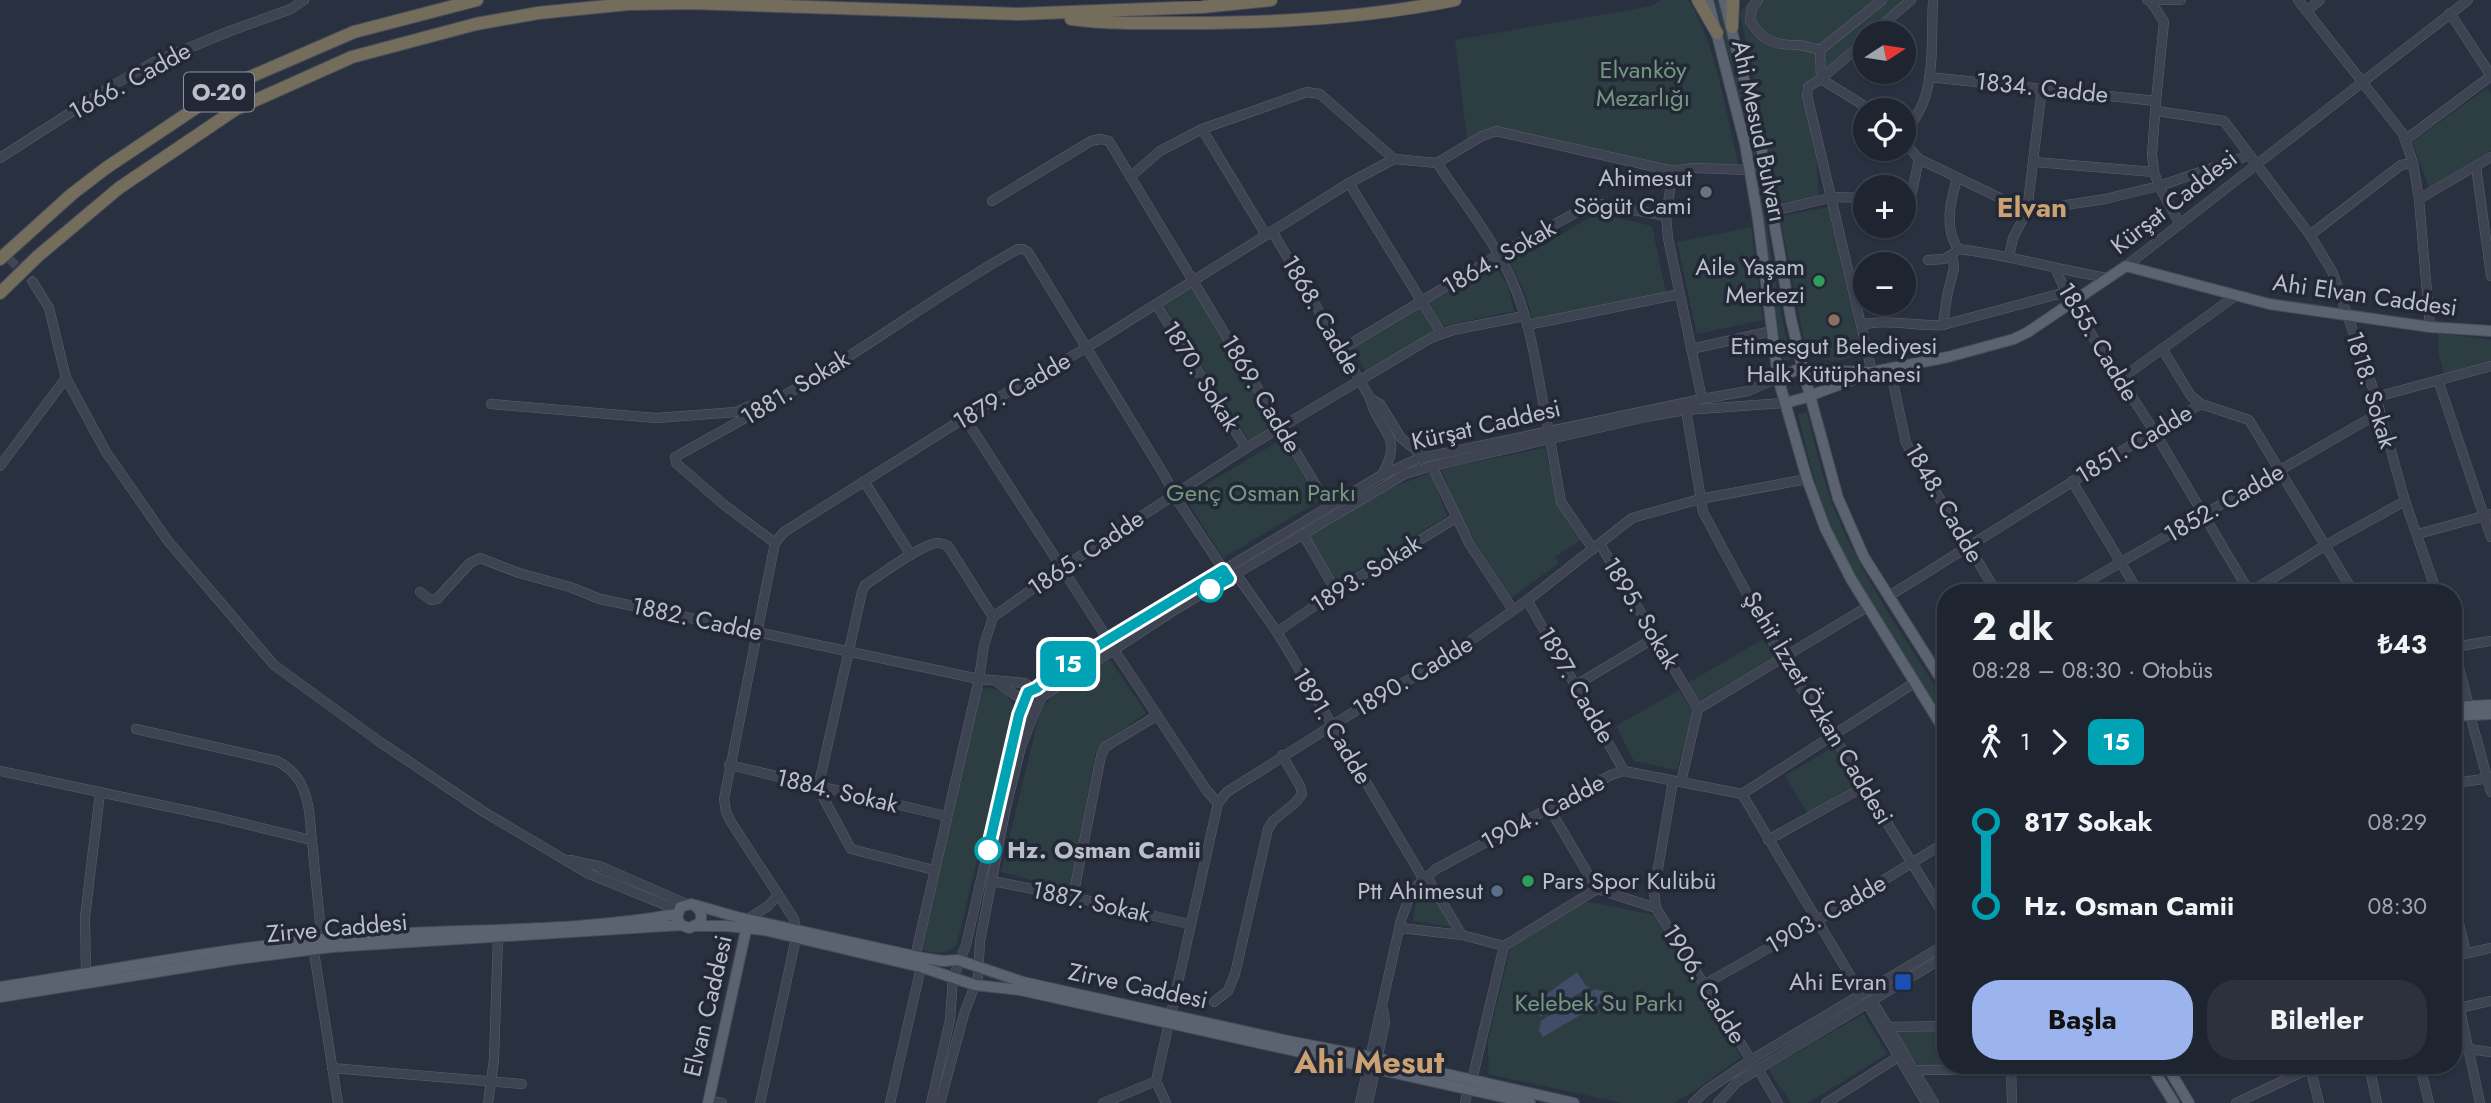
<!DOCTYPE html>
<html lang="tr">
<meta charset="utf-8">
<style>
:root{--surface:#1f2530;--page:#2c313c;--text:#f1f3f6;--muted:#a1a5ab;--line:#3c424c;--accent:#9bb4ee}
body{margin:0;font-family:Jost,sans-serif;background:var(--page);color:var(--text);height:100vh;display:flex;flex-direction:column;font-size:26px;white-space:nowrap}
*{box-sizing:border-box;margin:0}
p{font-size:23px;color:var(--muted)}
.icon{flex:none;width:38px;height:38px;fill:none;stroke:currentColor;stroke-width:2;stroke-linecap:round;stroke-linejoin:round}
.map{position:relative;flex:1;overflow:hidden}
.details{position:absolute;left:1937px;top:584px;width:525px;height:490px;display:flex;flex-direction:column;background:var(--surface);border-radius:28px;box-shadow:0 2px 5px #0004,0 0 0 2px var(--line)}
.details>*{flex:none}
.badge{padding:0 14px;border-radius:10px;font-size:24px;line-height:46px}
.needle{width:46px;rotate:78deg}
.fabs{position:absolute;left:1853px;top:21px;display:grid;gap:14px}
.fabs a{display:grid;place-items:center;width:63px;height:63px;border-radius:50%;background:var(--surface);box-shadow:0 2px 5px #0004,0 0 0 2px var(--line);font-size:35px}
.map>.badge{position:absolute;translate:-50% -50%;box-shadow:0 0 0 4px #fff}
.legs{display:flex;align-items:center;gap:10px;height:77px;padding:0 35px;font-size:23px}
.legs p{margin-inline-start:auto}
.head{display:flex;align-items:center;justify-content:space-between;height:119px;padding:0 35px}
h1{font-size:38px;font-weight:700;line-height:52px}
.button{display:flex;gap:14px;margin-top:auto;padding:14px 35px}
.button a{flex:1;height:80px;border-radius:28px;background:var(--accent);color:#111;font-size:28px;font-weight:700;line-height:80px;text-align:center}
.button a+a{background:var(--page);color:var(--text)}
ul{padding:0 35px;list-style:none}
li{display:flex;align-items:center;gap:24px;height:84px;font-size:26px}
li i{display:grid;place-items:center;width:10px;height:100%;margin:0 9px;background:currentColor}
li i::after{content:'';width:18px;height:18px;margin:-9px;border:5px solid;border-radius:50%;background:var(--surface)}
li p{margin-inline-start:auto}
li:first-child i{background:linear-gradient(#0000 50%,currentColor 0)}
li:last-child i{background:linear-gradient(currentColor 50%,#0000 0)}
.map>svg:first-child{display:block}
.green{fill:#2c3e42}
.water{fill:#414d67}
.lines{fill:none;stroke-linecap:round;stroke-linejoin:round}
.minor-tunnel{stroke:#3f4655;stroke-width:9;stroke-dasharray:9 4.5;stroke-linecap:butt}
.minor-casing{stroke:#5b616d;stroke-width:10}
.major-casing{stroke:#474c59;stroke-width:12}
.highway-casing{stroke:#484e5a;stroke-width:14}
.minor{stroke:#3d4350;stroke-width:9}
.major{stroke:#5b6270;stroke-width:10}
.highway{stroke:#756d5b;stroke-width:12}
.line-1-casing{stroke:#fff;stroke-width:16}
.line-1{stroke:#00a3b4;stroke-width:10}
.worship-dot{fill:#6b7280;stroke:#222835;stroke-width:2.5}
.leisure-dot{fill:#2e9e5b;stroke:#222835;stroke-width:2.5}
.education-dot{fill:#8d6e63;stroke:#222835;stroke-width:2.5}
.stop-1-dot{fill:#fff;stroke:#00a3b4;stroke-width:3.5}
.service-dot{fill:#5c6f8a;stroke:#222835;stroke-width:2.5}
.transit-dot{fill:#1a4fb4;stroke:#222835;stroke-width:2.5}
.labels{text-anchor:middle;stroke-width:7;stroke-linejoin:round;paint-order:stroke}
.shield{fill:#222835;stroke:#8c929d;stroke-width:2}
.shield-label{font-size:23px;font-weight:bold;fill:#babfca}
.park-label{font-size:24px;fill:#74987f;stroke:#222835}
.street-label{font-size:24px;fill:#babfca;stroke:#222835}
.poi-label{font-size:24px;fill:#babfca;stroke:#222835;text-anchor:end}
.stop-label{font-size:24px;font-weight:bold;fill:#babfca;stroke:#222835;text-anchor:start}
.quarter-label{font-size:28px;font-weight:bold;fill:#cca273;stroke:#222835}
.district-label{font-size:32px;font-weight:bold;fill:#cca273;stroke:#222835}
</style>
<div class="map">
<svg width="2491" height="1103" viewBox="0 0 2491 1103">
<rect width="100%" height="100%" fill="#293140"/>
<!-- green -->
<g class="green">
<path d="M1661,0H1688C1715,38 1727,119 1739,166H1664L1493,126L1467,139L1455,40L1652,6Z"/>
<polygon points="1715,0 1718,0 1749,118 1781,314 1791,359 1783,361 1751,144"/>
<polygon points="1749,0 1906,0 1869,33 1866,33 1865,36 1827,71 1801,88 1816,150 1819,196 1779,204 1740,13"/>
<polygon points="2487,88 2491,94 2491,151 2429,188 2412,142"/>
<path d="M1828,207L1862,354C1837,362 1824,367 1805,345L1780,216Z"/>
<polygon points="1597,213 1652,226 1666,293 1533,319 1523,289 1508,260 1531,247 1535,250"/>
<polygon points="1751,227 1763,320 1697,334 1677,242"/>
<polygon points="1492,262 1508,286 1514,311 1443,326 1428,302"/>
<polygon points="1192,288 1275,426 1249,441 1163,303"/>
<polygon points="1419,307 1434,332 1367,373 1352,349"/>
<polygon points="2438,333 2491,340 2491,364 2445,376 2439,355"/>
<path d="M1807,412C1817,454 1827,497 1846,536C1873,594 1912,649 1946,703V722C1904,653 1849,578 1822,503C1812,474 1805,444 1798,414Z"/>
<polygon points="1282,439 1319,501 1223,558 1185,497"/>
<polygon points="1545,448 1557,501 1582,539 1555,557 1559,563 1511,598 1463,522 1441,469"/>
<polygon points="1431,473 1447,516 1338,582 1308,535 1395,486"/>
<polygon points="1763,639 1775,657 1700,702 1688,683"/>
<polygon points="1110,660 1146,713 1103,743 1095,755 1070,890 1001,872 1040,712 1058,689"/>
<path d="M981,687L1003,691L1014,705L957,944C946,956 935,953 920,950Z"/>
<polygon points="1679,690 1693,712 1677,770 1634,761 1616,726"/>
<polygon points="1833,747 1856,784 1808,814 1785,776"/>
<polygon points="1425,890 1434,896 1453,927 1413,921 1416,903"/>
<path d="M1584,901L1654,915L1741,1057L1696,1090L1674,1103H1622L1488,1074C1490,1058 1486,1050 1489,1036L1510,949Z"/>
<polygon points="1863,1014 1887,1054 1808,1103 1791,1103 1768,1069"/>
<polygon points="1946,1030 1946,1066 1919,1065 1896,1035 1901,1031"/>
</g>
<!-- water -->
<g class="water">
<polygon points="1577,972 1586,986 1590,987 1568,1000 1560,999 1556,1001 1559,1005 1544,1012 1540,1017 1540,999"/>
<polygon points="1595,989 1609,992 1611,997 1543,1037 1539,1031 1541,1021 1563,1007 1575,1013 1577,1003 1574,1001"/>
</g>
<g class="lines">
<!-- minor-tunnel -->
<polyline class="minor-tunnel" points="0,250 33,282"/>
<!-- minor casing -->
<g class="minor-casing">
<g id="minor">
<path d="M1758,0L1752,8L1750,20C1762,41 1774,45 1797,45C1805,45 1813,49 1820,50"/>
<polyline points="2147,0 2181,0"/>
<polyline points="2150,0 2164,22 2156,101 2152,154 2154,172 2159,186 2180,224"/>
<polyline points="2298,0 2403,134 2413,163 2419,199 2430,327"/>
<polyline points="2306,11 2320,0"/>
<polyline points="2450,13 2491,76"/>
<polyline points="1873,33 1911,0"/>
<polyline points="1866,40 1821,79 1808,87 1807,95 1872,372"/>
<polyline points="1929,77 2156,101"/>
<polyline points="1871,110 1821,79 1820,50 1882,0"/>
<polyline points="2156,111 2224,121 2310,235 2332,271 2376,397 2405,501 2437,593"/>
<polyline points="1202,129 1266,235"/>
<path d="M1904,137C1910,126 1918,115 1923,103C1935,72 1931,33 1933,0"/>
<polyline points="2405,140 2491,76"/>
<polyline points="1904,142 1919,159 2027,211"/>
<polyline points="0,158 115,84 152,63 230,31 291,9 304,0"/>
<polyline points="2035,162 2154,172"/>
<path d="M1437,163C1462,200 1494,240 1512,281C1533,327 1538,382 1549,432"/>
<polyline points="2476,166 2491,276"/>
<polyline points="1673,171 1666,216 1668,238 1702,399"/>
<polyline points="1130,177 1160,151 1202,129 1307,92 1320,94 1394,159"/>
<path d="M1957,179C1950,202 1944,228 1958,249"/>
<polyline points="1349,183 1441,333"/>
<polyline points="2419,199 2491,157"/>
<polyline points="992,201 1091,141 1101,139 1109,141 1329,507"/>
<polyline points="1904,205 1909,202 1911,197 1919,159"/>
<polyline points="1773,211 1834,197 1866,198"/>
<polyline points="2027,211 2105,199 2159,186 2250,155"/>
<path d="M1272,231L1370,398C1379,435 1405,433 1382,475"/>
<polyline points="2310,235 2401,165 2413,163"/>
<path d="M1958,249C2010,255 2058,270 2109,278"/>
<polyline points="2009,256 2013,238 2027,211 2042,88"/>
<polyline points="1928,260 1944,259 1954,253"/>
<polyline points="2126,266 2468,0"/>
<polyline points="2056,270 2071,303 2154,431 2250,593"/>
<polyline points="33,282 49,308 66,378 106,452 168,541 274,665 380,742 484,812 587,873 678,910"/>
<polyline points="1156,304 1246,448"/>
<polyline points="1527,325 1680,294"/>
<path d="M1861,325C1887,318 1917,327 1943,325L2066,292"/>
<polyline points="1943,325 1947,296 1954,268 1953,260 1950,256"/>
<polyline points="1342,349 1498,255 1588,206 1600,204 1666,216"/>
<polyline points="1691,349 1772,331"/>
<polyline points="2163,350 2191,396 2201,404 2249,420 2354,593"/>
<polyline points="1890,368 1906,443 1997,593"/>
<polyline points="2119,380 2234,297"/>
<polyline points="2438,380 2491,537"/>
<polyline points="2376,397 2491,366"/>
<polyline points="1370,398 1380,404 1401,438 1425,457"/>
<polyline points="491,404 656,418 736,412 754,404 770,404"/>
<polyline points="1686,410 1703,512 1782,659 1834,737 1946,918"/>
<polyline points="965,418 1109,641"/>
<polyline points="1550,439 1561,502 1593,549"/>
<polyline points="0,466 66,378"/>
<polyline points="1432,466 1469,543 1513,610"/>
<polyline points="864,481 911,555"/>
<polyline points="2072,481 2139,593"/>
<polyline points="1303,534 1336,591"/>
<polyline points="2418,534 2491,514"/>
<path d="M775,543L723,504L676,463L675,457C734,424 794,392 851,355C907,319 960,281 1018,249H1023L1028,252L1166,478L1174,495L1229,578"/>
<polyline points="1600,544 1698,709 1681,782"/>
<polyline points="1236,574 1277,632 1424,880"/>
<polyline points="420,592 431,600 437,599 470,563 480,558 519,573 570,587 600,599 979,679 1025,683 1031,688"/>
<polyline points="2068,593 2379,413"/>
<polyline points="2249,593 2324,546 2405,501"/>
<polyline points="1889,596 2154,431 2201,404"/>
<polyline points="1527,600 1624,771"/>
<polyline points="1277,632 1336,591 1456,518"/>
<polyline points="2454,647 2491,641"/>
<polyline points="2454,649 2469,706"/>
<polyline points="1114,650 1207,791 1218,803"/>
<polyline points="997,682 1024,701"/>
<polyline points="1576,685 1656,637"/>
<polygon points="1031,688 1037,688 1043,696 1036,709 1030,711 1024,705 1025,696"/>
<polyline points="1037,688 1058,670 1378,477 1417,459 1702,399 1748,391 1778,378"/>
<polyline points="1043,696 1173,611 1405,474 1432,466 1651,416 1686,410 1785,403"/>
<polyline points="1698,709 1867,607"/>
<polyline points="2470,715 2491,792"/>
<path d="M136,729L277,761C298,772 305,787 309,810L322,943"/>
<polyline points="729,765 946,816"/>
<polyline points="0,771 217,817 311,840"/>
<polyline points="1673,781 1654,892 1656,908 1751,1060"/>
<polyline points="2454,783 2491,778"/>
<polyline points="1742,794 1914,683"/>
<polyline points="1549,808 1597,889"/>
<polyline points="1768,840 1865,786"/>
<polyline points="570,860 602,867 687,904"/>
<path d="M934,870L851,849L818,788L862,592L865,585C879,576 923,543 938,543C942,543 944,544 948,546L993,617"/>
<polyline points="1427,877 1462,935 1504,946"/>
<polyline points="992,881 1073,897 1189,924"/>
<polyline points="1073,897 1101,756 1105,747 1156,716"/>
<polyline points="2454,903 2466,953"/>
<polyline points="748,919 768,906 778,895"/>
<polyline points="1400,928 1462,935"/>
<polyline points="796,929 794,919 731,822 726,812 724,799 775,543 784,532 985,405 1086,348 1349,183 1394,159 1437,163 1482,136 1496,131 1673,171 1694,168 1749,170"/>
<polyline points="313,946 338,1103"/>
<polyline points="2454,956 2491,948"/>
<polyline points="915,957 979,679 984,645 993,617 1062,568 1246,448 1431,338 1453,330 1524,316"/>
<polyline points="86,974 85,917 100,793"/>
<polyline points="2454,982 2480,1103"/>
<polyline points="1705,984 1818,920 1946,842"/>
<polyline points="1872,1000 1934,1103"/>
<polyline points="1214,1002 1228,991 1235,974 1268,829 1273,821 1296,802 1302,794 1300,786 1282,755"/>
<polyline points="1867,1003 1926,1103"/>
<polyline points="2459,1008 2491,1001"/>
<polyline points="1889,1027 1946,1026"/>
<polyline points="2454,1047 2491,1052"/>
<polyline points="2369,1066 2377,1103"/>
<polyline points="2420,1066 2429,1103"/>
<polyline points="2310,1067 2319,1103"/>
<polyline points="332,1068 522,1084"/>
<polyline points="1758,1069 1778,1103"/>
<polyline points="1914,1070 2117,1069 2131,1066"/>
<polyline points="2011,1070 2012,1103"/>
<polyline points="1472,1080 1504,946 1597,889 1656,908"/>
<polyline points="708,1100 722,1103"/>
<polyline points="488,1103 494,1060 498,937"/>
<polyline points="760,1103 796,938"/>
<polyline points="890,1103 921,967"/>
<polyline points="931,1103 950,1020 953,978 966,945 1019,715 1024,705"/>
<polyline points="940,1103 964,1014 978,977 980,941 1005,812 1021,747 1036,709"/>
<polyline points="1103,1103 1156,1081"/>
<polyline points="1166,1103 1156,1081 1218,803 1227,792 1382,694 1435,666 1529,599 1632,518 1700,499 1807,479"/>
<polyline points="1360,1103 1401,920 1412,890 1436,869 1611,775 1624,771 1742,794 1861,994"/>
<polyline points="1368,1103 1385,1022 1383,1009"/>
<polyline points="1465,1103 1468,1089"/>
<polyline points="1693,1103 1707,1090 1751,1060 1946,944"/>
<polyline points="1718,1103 1737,1082 1758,1069 1946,956"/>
<polyline points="1826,1103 1898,1057"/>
<polyline points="2236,1103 2300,1073 2323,1066"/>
</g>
</g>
<!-- major casing -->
<g class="major-casing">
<g id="major">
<polyline points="1708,0 1745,144 1758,219 1778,378 1807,479 1825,528 1851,579 1946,733"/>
<polyline points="1724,0 1761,146 1791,319 1803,370 1838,498 1864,557 1946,687"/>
<polyline points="1778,378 1796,370 1872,372 1948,357 2014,339 2028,332 2126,266 2269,304 2430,327 2491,331"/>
<polyline points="1785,403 1804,398 1865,375"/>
<polyline points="2454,707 2491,705"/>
<polyline points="2454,716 2491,714"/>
<polyline points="695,905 737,917 923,958 943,961 958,960 1023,982 1293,1042 1376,1058 1574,1103"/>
<polyline points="697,926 727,926 764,930 921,967 975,985 1020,990 1530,1103"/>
<path d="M0,987C119,969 238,945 358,936C464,928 573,933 677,914"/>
<path d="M0,997L237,959L332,947L681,925L689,928L700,923C703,914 700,907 691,904L680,907L677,918L681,925"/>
<polyline points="2151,1066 2174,1103"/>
<polyline points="2167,1066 2189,1103"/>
<polyline points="708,1103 748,921"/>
</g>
</g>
<!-- highway casing -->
<g class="highway-casing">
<g id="highway">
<polyline points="1698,0 1717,33"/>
<path d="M1071,19C1110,24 1149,23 1189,23C1278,23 1367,18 1455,0"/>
<polyline points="1732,27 1733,0"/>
<polyline points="0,259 72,194 106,168 227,87 354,32 477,0"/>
<polyline points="0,293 38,256 119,188 236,109 352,57 476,24 538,13 628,4 691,3 1018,14 1202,7 1271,0"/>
</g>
</g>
<!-- minor -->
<use href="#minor" class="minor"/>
<!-- major -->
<use href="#major" class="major"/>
<!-- highway -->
<use href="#highway" class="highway"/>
</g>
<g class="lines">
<!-- line-1 casing -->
<g class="line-1-casing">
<polyline id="line-1" points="988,850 1019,715 1028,692 1037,688 1058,670 1223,570 1229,579 1210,589"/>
</g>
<!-- line-1 -->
<use href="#line-1" class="line-1"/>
</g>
<!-- markers -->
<circle class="worship-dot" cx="1706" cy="192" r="7"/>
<g class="leisure-dot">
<circle cx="1819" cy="281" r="7"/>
<circle cx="1528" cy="881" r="7"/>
</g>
<circle class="education-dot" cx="1834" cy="320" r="7"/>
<g class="stop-1-dot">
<circle cx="1210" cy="589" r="12"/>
<circle cx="988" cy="850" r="12"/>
</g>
<circle class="service-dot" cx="1497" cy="891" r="7"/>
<rect class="transit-dot" x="1894" y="973" width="18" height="18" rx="3.5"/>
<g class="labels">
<!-- shield labels -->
<rect class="shield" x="184" y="72.5" width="70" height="39" rx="5"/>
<g class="shield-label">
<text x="219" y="100">O-20</text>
</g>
<!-- park labels -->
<g class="park-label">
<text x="1643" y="78">Elvanköy<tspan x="1643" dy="28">Mezarlığı</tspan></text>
<text x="1261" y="501">Genç Osman Parkı</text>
<text x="1599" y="1011">Kelebek Su Parkı</text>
</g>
<!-- street labels -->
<g class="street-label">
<text transform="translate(130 81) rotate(-29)" y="8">1666. Cadde</text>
<text transform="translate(2042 88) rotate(6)" y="8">1834. Cadde</text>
<text transform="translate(1759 131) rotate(78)" y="8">Ahi Mesud Bulvarı</text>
<text transform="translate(2174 202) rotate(-38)" y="8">Kürşat Caddesi</text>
<text transform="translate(1499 257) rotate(-30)" y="8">1864. Sokak</text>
<text transform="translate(2365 295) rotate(8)" y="8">Ahi Elvan Caddesi</text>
<text transform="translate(1321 315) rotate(60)" y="8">1868. Cadde</text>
<text transform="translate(2098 342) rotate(59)" y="8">1855. Cadde</text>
<text transform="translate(1201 376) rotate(58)" y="8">1870. Sokak</text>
<text transform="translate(795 388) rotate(-31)" y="8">1881. Sokak</text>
<text transform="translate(2371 390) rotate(73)" y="8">1818. Sokak</text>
<text transform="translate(1012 391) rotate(-30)" y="8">1879. Cadde</text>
<text transform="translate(1261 394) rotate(59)" y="8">1869. Cadde</text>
<text transform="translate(1486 425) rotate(-13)" y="8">Kürşat Caddesi</text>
<text transform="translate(2134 444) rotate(-31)" y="8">1851. Cadde</text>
<text transform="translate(1944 503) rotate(60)" y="8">1848. Cadde</text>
<text transform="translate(2224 503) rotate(-30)" y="8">1852. Cadde</text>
<text transform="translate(1086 553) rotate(-34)" y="8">1865. Cadde</text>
<text transform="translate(1366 574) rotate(-32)" y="8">1893. Sokak</text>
<text transform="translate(1641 613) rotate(59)" y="8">1895. Sokak</text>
<text transform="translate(697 619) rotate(12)" y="8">1882. Cadde</text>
<text transform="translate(1413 676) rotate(-31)" y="8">1890. Cadde</text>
<text transform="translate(1576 685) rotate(60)" y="8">1897. Cadde</text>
<text transform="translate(1818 708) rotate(59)" y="8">Şehit İzzet Özkan Caddesi</text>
<text transform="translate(1332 726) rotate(59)" y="8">1891. Cadde</text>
<text transform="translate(837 791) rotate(13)" y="8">1884. Sokak</text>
<text transform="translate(1543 812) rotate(-28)" y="8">1904. Cadde</text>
<text transform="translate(1091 902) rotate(12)" y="8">1887. Sokak</text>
<text transform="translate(1826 914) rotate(-30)" y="8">1903. Cadde</text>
<text transform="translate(337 928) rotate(-5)" y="8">Zirve Caddesi</text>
<text transform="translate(1704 984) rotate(58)" y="8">1906. Cadde</text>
<text transform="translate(1138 986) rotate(12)" y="8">Zirve Caddesi</text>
<text transform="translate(708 1006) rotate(-77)" y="8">Elvan Caddesi</text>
</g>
<!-- poi labels -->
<g class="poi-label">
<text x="1692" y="186">Ahimesut<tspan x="1692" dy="28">Sögüt Cami</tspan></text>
<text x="1805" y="275">Aile Yaşam<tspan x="1805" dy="28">Merkezi</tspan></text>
<text x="1834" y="354" text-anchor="middle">Etimesgut Belediyesi<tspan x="1834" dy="28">Halk Kütüphanesi</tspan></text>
<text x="1542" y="889" text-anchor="start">Pars Spor Kulübü</text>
<text x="1483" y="899">Ptt Ahimesut</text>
<text x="1887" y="990">Ahi Evran</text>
</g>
<!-- stop labels -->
<g class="stop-label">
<text x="1007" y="858">Hz. Osman Camii</text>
</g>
<!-- quarter labels -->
<g class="quarter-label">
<text x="2032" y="217">Elvan</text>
</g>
<!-- district labels -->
<g class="district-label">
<text x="1369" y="1073">Ahi Mesut</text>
</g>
</g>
</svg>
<div class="fabs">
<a><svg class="needle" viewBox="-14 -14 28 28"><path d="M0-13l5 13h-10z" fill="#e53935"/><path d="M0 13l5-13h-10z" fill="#a1a5ab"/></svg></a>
<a><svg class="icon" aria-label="locate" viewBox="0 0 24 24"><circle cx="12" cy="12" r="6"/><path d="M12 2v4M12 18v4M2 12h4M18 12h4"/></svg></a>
<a>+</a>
<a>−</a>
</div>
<b class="badge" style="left:1068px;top:664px;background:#00a3b4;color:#fff">15</b>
<section class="details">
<div class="head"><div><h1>2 dk</h1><p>08:28 – 08:30 · Otobüs</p></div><b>₺43</b></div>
<div class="legs"><svg class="icon" aria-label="walk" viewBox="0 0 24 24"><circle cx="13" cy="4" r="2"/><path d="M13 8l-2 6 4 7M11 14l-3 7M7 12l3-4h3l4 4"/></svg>1<svg class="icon" aria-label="forward" viewBox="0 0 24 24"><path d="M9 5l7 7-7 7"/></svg><b class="badge" style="background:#00a3b4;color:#fff">15</b></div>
<ul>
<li><i style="color:#00a3b4"></i><b>817 Sokak</b><p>08:29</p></li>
<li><i style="color:#00a3b4"></i><b>Hz. Osman Camii</b><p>08:30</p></li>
</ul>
<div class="button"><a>Başla</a><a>Biletler</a></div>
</section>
</div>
